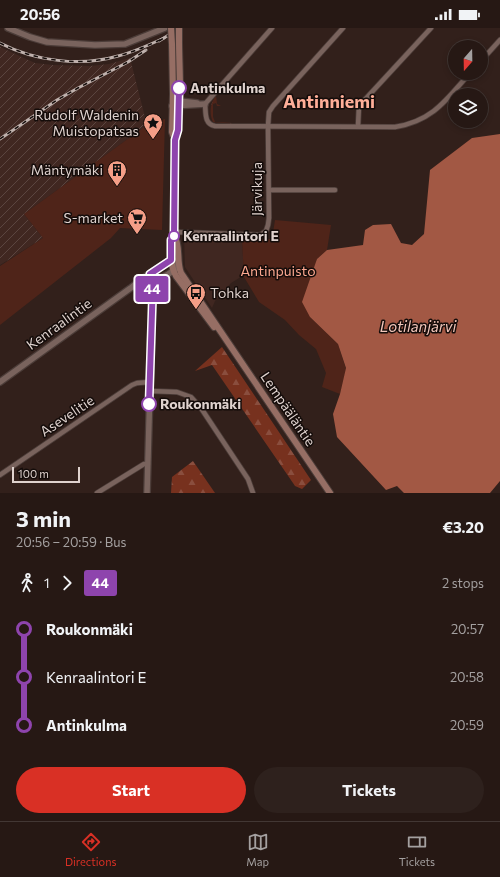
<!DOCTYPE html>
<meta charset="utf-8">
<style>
:root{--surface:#261814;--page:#2e211d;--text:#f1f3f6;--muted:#a4a0a0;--line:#423734;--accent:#d93025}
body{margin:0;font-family:Commissioner,sans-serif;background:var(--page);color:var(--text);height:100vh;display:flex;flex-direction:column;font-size:15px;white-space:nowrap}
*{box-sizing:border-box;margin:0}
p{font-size:13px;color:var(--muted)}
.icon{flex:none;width:22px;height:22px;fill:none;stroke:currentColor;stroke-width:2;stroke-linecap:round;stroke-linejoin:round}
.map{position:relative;height:465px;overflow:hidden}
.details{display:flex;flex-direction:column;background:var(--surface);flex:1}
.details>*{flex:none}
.badge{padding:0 8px;border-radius:3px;font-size:14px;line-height:26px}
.needle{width:26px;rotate:200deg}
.controls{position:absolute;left:448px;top:12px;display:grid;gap:8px}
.controls a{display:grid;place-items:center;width:40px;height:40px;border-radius:50%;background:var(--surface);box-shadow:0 2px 6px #0003,0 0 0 1px var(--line);font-size:20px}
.scale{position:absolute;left:12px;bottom:10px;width:68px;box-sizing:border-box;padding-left:4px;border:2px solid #dfd2ce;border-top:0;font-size:11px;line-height:14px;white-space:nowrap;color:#dfd2ce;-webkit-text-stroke:3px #140c0a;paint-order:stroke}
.map>.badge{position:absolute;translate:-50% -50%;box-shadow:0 0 0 2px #fff}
.legs{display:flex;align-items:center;gap:6px;height:44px;padding:0 16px;font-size:13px}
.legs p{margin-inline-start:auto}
.head{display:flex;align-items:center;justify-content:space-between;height:68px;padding:0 16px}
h1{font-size:22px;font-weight:700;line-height:30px}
.action{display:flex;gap:8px;margin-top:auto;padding:8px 16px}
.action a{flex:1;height:46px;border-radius:24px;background:var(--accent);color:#fff;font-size:16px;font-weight:700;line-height:46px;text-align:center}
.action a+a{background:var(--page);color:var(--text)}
ul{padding:0 16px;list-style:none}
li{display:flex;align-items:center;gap:14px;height:48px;font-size:15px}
li i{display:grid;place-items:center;width:6px;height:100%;margin:0 5px;background:currentColor}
li i::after{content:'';width:10px;height:10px;margin:-5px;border:3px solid;border-radius:50%;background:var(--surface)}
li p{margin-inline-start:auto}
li:first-child i{background:linear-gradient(#0000 50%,currentColor 0)}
li:last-child i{background:linear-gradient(currentColor 50%,#0000 0)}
.status{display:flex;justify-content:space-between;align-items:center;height:28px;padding:0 20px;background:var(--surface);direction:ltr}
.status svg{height:11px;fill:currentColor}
.tabs{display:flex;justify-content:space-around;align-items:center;height:56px;border-top:1px solid var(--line);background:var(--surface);font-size:11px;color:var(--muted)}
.tabs a{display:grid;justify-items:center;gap:2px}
.tabs .selected{color:var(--accent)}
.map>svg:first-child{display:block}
.built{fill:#402721}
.industrial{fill:url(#industrial-furrows)}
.grass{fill:url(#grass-tufts)}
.forest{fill:url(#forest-firs)}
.park{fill:#4f2419}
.water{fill:#a25844}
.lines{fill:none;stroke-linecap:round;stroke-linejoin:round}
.minor-casing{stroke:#4c3d39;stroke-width:6}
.tertiary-casing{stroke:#4c3d39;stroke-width:8}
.secondary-casing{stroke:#4c3d39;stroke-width:8}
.minor{stroke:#79635d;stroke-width:4.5}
.tertiary{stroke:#79635d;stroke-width:5.5}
.secondary{stroke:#966e64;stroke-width:6}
.rail-casing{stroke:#bfb1ad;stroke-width:3}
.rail{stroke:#140c0a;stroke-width:1.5;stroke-dasharray:4.5;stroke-linecap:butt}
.secondary-bridge-casing{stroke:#4c3d39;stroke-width:8;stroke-linecap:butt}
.secondary-bridge{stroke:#966e64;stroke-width:6}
.line-1-casing{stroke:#fff;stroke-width:9}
.line-1{stroke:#8e44ad;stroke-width:6}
.stop-1-dot{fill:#fff;stroke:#8e44ad;stroke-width:2}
.labels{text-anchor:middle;stroke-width:3;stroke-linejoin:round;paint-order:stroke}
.stop-label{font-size:14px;font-weight:bold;fill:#dfd2ce;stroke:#140c0a;text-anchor:start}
.poi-label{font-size:14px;fill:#dfd2ce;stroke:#140c0a;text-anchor:end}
.street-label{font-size:14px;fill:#dfd2ce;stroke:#140c0a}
.park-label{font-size:14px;fill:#fda890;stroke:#140c0a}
.water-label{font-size:15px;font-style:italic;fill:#f2c6ba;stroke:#140c0a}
.district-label{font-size:18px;font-weight:bold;fill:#feae98;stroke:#140c0a}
</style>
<div class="status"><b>20:56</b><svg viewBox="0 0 49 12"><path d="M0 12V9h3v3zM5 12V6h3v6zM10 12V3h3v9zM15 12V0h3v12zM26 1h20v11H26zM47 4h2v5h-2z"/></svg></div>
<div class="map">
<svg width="500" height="465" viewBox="0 0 500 465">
<defs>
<pattern id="industrial-furrows" width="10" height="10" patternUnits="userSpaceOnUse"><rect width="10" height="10" fill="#402721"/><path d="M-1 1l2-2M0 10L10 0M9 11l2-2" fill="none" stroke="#5b4540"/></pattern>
<pattern id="grass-tufts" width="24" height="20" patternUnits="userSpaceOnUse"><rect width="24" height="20" fill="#4f2419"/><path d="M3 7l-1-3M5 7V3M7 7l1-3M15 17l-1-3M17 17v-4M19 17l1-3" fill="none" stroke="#684339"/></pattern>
<pattern id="forest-firs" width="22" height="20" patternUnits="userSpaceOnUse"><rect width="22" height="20" fill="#77311e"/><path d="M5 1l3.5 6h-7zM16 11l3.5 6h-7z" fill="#8a4e3e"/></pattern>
</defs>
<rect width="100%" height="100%" fill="#32201b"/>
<!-- built -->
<polygon class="built" points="184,208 242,210 244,247 231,255 215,273 212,280 185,239"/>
<!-- industrial -->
<polygon class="industrial" points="0,19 35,35 53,37 90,38 109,36 130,30 147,97 24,186 43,210 0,237"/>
<!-- grass -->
<path class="grass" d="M216,68L217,76L221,78H217L216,75L213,76V89L215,94L232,95V96L213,94C209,86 210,74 216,68Z"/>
<!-- forest -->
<g class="forest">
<polygon points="222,319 311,452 302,461 295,458 293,455 212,337 195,343"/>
<polygon points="193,433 215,465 171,465 172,449"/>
</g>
<!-- park -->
<g class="park">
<polygon points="165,91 162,202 120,200 111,210 0,297 0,238 43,210 24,186 147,97"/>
<polygon points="275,192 331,197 327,222 317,231 310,289 338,316 346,341 340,366 322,359 326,345 316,321 299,307 285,292 259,274 244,249 242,212 272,211"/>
</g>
<!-- water -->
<polygon class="water" points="500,106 500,453 490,465 404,465 397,458 386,462 337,409 333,386 340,366 346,340 338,316 310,289 302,274 317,231 327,222 363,217 365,202 373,197 391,196 401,215 412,217 424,206 430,142 472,110"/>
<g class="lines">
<!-- minor casing -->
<g class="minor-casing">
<g id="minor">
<path d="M272,0L205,76C206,85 204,96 215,98L395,99C433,93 447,71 470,45"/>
<polyline points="481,33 500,12"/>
<polyline points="358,98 359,78 431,0"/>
<polyline points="269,162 335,162"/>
<polyline points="174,204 260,207 266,203 268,197 269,190 268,98 269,84 273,78 343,0"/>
<polyline points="150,363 177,364 191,369 201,380 248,451 253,465"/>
<polyline points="0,447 132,357 137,355 150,354"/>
<polyline points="97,465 144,436 148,436"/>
</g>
</g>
<!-- tertiary casing -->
<g class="tertiary-casing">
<g id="tertiary">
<polyline points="8,0 30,9 47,14 95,17 125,16 165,0"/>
<polyline points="179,73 197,75"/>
<polyline points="172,78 205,76"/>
<path d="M0,354L132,259C143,250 164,233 178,232C177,236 177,239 175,241C165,251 145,255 132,259"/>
<polyline points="147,465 153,254 150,246"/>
</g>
</g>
<!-- secondary casing -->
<g class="secondary-casing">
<g id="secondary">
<path d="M179,12C179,42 183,83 175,112L174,207C181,218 176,233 181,245L330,465"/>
<polyline points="172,16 173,66 172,104 175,112"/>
<path d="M174,207C168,216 171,240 176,248L214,299"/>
</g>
</g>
<!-- minor -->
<use href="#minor" class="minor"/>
<!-- tertiary -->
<use href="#tertiary" class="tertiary"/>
<!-- secondary -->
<use href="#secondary" class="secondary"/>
<!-- rail casing -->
<g class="rail-casing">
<g id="rail">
<polyline points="159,13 180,0"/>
<path d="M0,15C35,33 80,39 118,28C134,24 149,17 164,10"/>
<polyline points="0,111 57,72 78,60 128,34 146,22"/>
</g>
</g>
<!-- rail -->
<use href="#rail" class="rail"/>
<!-- secondary-bridge casing -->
<g class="secondary-bridge-casing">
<g id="secondary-bridge">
<polyline points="171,0 172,16"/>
<polyline points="179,0 179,12"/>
</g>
</g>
<!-- secondary-bridge -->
<use href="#secondary-bridge" class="secondary-bridge"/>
</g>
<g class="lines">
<!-- line-1 casing -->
<g class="line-1-casing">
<polyline id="line-1" points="149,376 153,254 150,246 171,232 171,212 174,208 175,112 178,102 179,60"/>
</g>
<!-- line-1 -->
<use href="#line-1" class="line-1"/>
</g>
<!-- icons -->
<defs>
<g id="sight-pin" transform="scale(1)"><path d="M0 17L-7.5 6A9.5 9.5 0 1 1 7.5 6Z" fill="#f49e87" stroke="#140c0a"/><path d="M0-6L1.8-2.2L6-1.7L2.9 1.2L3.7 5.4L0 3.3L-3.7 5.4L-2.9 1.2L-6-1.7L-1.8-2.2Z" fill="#111"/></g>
<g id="building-pin" transform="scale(1)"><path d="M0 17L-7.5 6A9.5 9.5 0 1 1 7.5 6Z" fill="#f49e87" stroke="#140c0a"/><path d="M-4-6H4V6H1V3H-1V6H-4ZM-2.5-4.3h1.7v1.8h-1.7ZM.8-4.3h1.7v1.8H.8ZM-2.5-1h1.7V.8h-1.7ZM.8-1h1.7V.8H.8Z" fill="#111"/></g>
<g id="supermarket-pin" transform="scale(1)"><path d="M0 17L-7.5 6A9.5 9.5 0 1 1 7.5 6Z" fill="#f49e87" stroke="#140c0a"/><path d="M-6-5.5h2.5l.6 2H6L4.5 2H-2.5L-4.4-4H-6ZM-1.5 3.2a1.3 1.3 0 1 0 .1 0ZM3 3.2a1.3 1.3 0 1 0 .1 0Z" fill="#111"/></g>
<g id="bus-pin" transform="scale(1)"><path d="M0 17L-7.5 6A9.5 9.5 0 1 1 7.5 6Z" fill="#f49e87" stroke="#140c0a"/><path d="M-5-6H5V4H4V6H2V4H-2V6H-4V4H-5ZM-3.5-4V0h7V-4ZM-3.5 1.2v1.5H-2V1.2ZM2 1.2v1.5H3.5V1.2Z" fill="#111"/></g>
</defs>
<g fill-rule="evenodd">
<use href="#sight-pin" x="153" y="95"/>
<use href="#building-pin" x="117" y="142"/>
<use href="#supermarket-pin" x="137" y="190"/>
<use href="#bus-pin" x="196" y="265"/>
</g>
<!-- markers -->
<g class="stop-1-dot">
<circle cx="179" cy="60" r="7"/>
<circle cx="174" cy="208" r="5"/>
<circle cx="149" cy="376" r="7"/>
</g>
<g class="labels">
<!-- stop labels -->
<g class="stop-label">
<text x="190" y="65">Antinkulma</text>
<text x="183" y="213">Kenraalintori E</text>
<text x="160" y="381">Roukonmäki</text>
</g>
<!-- poi labels -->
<g class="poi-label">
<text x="139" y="92">Rudolf Waldenin<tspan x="139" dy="16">Muistopatsas</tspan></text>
<text x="103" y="147">Mäntymäki</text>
<text x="123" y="195">S-market</text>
<text x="210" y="270" text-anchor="start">Tohka</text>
</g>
<!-- street labels -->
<g class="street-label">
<text transform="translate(257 161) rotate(-90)" y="5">Järvikuja</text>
<text transform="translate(59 296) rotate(-36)" y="5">Kenraalintie</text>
<text transform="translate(288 381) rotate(56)" y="5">Lempääläntie</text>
<text transform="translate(67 388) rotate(-34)" y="5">Asevelitie</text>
</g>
<!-- park labels -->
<g class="park-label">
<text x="278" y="248">Antinpuisto</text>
</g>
<!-- water labels -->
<g class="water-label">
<text x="418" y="304">Lotilanjärvi</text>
</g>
<!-- district labels -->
<g class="district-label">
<text x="329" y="80">Antinniemi</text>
</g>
</g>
</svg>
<div class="controls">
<a><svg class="needle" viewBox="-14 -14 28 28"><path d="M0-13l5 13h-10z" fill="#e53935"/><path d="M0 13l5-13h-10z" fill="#a4a0a0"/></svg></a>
<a><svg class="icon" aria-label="layers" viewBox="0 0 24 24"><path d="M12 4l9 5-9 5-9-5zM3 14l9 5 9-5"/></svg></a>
</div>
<div class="scale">100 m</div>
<b class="badge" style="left:152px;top:261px;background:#8e44ad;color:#fff">44</b>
</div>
<section class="details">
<div class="head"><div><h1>3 min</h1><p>20:56 – 20:59 · Bus</p></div><b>€3.20</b></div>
<div class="legs"><svg class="icon" aria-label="walk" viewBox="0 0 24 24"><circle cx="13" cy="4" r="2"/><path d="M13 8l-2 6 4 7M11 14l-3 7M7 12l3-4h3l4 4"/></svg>1<svg class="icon" aria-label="forward" viewBox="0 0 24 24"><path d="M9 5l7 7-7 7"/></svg><b class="badge" style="background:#8e44ad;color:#fff">44</b><p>2 stops</p></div>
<ul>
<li><i style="color:#8e44ad"></i><b>Roukonmäki</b><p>20:57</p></li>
<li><i style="color:#8e44ad"></i><span>Kenraalintori E</span><p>20:58</p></li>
<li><i style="color:#8e44ad"></i><b>Antinkulma</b><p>20:59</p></li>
</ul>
<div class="action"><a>Start</a><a>Tickets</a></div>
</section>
<nav class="tabs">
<a class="selected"><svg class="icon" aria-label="directions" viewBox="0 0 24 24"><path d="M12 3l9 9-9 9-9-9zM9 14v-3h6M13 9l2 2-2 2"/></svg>Directions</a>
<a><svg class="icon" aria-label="map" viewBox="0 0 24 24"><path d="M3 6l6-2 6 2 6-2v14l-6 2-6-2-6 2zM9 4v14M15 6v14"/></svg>Map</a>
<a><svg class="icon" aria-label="tickets" viewBox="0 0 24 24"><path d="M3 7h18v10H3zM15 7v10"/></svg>Tickets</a>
</nav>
